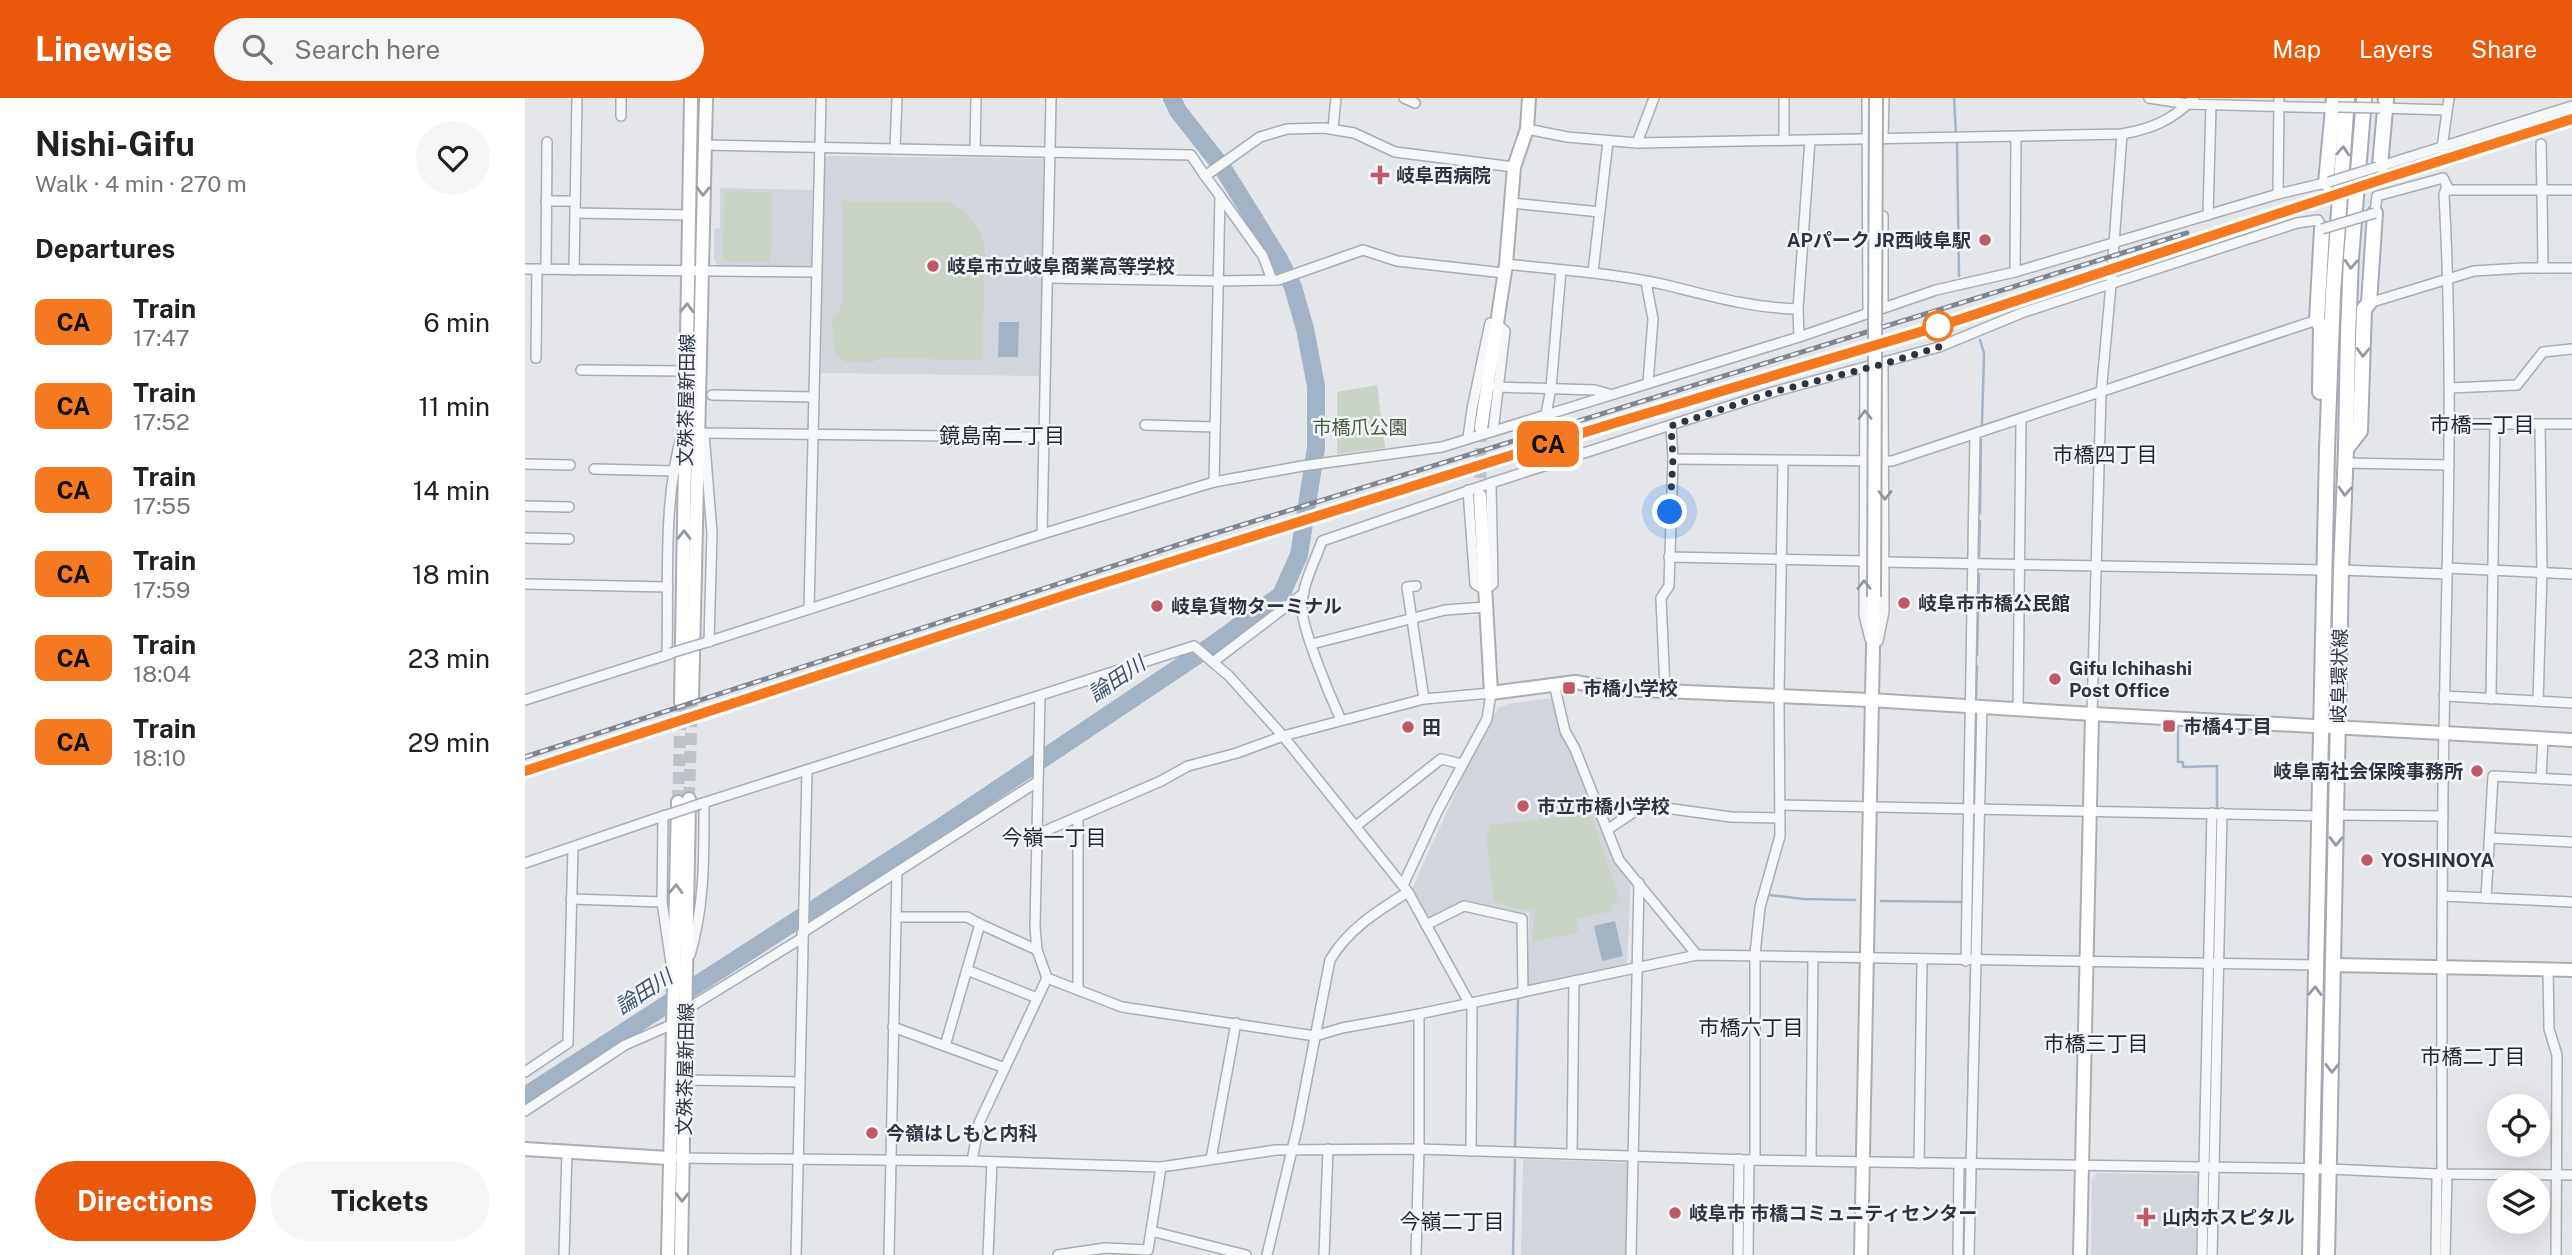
<!DOCTYPE html>
<meta charset="utf-8">
<style>
:root{--surface:#fff;--page:#f6f6f6;--text:#202124;--muted:#757577;--accent:#ea580c}
body{margin:0;font-family:"Public Sans","Noto Sans JP",sans-serif;background:var(--page);color:var(--text);height:100vh;display:flex;flex-direction:column;font-size:26px;white-space:nowrap}
*{box-sizing:border-box;margin:0}
p{font-size:23px;color:var(--muted)}
.icon{flex:none;width:38px;height:38px;fill:none;stroke:currentColor;stroke-width:2;stroke-linecap:round;stroke-linejoin:round}
.map{position:relative;flex:1;overflow:hidden}
.drawer{display:flex;flex-direction:column;background:var(--surface);width:525px}
.drawer>*{flex:none}
.badge{padding:0 14px;border-radius:10px;font-size:24px;line-height:46px}
.tools{position:absolute;left:1962px;top:996px;display:grid;gap:14px}
.tools a{display:grid;place-items:center;width:63px;height:63px;border-radius:50%;background:var(--surface);box-shadow:0 7px 28px #0002;font-size:35px}
.you{position:absolute;width:35px;height:35px;margin:-18px;border:5px solid #fff;border-radius:50%;background:#1a73e8;box-shadow:0 0 0 10px #1a73e833}
.map>.badge{position:absolute;translate:-50% -50%;box-shadow:0 0 0 4px #fff}
h2{padding:0 35px;font-size:26px;line-height:63px}
.round{display:grid;place-items:center;flex:none;width:74px;height:74px;border-radius:37px;background:var(--page)}
.headline{display:flex;align-items:center;justify-content:space-between;height:119px;padding:0 35px}
h1{font-size:33px;font-weight:700;line-height:52px}
.primary-button{display:flex;gap:14px;margin-top:auto;padding:14px 35px}
.primary-button a{flex:1;height:80px;border-radius:42px;background:var(--accent);color:#fff;font-size:28px;font-weight:700;line-height:80px;text-align:center}
.primary-button a+a{background:var(--page);color:var(--text)}
ul{padding:0;list-style:none}
li{display:flex;align-items:center;gap:21px;height:84px;padding:0 35px}
li div{flex:1}
li b{display:block;font-size:26px}
li em{font-style:normal}
li .badge{min-width:77px;font-weight:700;text-align:center}
header{display:flex;align-items:center;gap:42px;box-sizing:border-box;height:98px;padding:0 35px;background:var(--accent);color:#fff}
header strong{font-size:33px}
nav{display:flex;gap:38px;margin-inline-start:auto;font-size:24px}
.search{width:490px;height:63px;background:var(--page);display:flex;align-items:center;gap:18px;box-sizing:border-box;padding:0 24px;border-radius:38px;color:var(--muted);font-size:26px}
main{display:flex;flex:1;min-height:0}
.map>svg:first-child{display:block}
.built{fill:#d2d5dc}
.green{fill:#c9d3c6}
.water{fill:#a3b3c6}
.lines{fill:none;stroke-linecap:round;stroke-linejoin:round}
.stream{stroke:#a3b3c6;stroke-width:2.5}
.river{stroke:#a3b3c6;stroke-width:18}
.secondary-tunnel{stroke:#bfc2c8;stroke-width:12;stroke-dasharray:12 6;stroke-linecap:butt}
.street-casing{stroke:#a9adb4;stroke-width:12}
.secondary-casing{stroke:#a9adb4;stroke-width:16}
.primary-casing{stroke:#a5abb5;stroke-width:18}
.street{stroke:#f6f7f9;stroke-width:9}
.secondary{stroke:#fff;stroke-width:12}
.primary{stroke:#fff;stroke-width:14}
.rail-casing{stroke:#7f8692;stroke-width:5}
.rail{stroke:#f4f5f8;stroke-width:2.5;stroke-dasharray:8;stroke-linecap:butt}
.street-bridge-casing{stroke:#a9adb4;stroke-width:12;stroke-linecap:butt}
.secondary-bridge-casing{stroke:#a9adb4;stroke-width:16;stroke-linecap:butt}
.street-bridge{stroke:#f6f7f9;stroke-width:9}
.secondary-bridge{stroke:#fff;stroke-width:12}
.oneway{stroke:#969aa0}
.oneway2{stroke:#92969d}
.line-casing{stroke:#fff;stroke-width:16}
.line{stroke:#f47921;stroke-width:10}
.walk{stroke:#2d3441;stroke-width:7;stroke-dasharray:0 12.6}
.poi-dot{fill:#c05865;stroke:#f4f5f8;stroke-width:2.5}
.stop-dot{fill:#fff;stroke:#f47921;stroke-width:3.5}
.labels{text-anchor:middle;stroke-width:5;stroke-linejoin:round;paint-order:stroke}
.poi-label{font-size:19px;font-weight:bold;fill:#2d3441;stroke:#f4f5f8;text-anchor:start}
.street-label{font-size:19px;fill:#2d3441;stroke:#f4f5f8}
.park-label{font-size:19px;fill:#415b3c;stroke:#f4f5f8}
.neighbourhood-label{font-size:21px;fill:#1f2532;stroke:#f4f5f8}
.water-label{font-size:21px;font-style:italic;fill:#3c5270;stroke:#f4f5f8}
</style>
<header>
<strong>Linewise</strong>
<div class="search"><svg class="icon" aria-label="search" viewBox="0 0 24 24"><circle cx="10" cy="10" r="6"/><path d="M15 15l6 6"/></svg>Search here</div>
<nav><a>Map</a><a>Layers</a><a>Share</a></nav>
</header>
<main>
<section class="drawer">
<div class="headline"><div><h1>Nishi-Gifu</h1><p>Walk · 4 min · 270 m</p></div><a class="round"><svg class="icon" aria-label="heart" viewBox="0 0 24 24"><path d="M12 20l-8-8c-3-5 5-10 8-4 3-6 11-1 8 4z"/></svg></a></div>
<h2>Departures</h2>
<ul>
<li><span class="badge" style="background:#f47921;color:#111">CA</span><div><b>Train</b><p>17:47</p></div><em>6 min</em></li>
<li><span class="badge" style="background:#f47921;color:#111">CA</span><div><b>Train</b><p>17:52</p></div><em>11 min</em></li>
<li><span class="badge" style="background:#f47921;color:#111">CA</span><div><b>Train</b><p>17:55</p></div><em>14 min</em></li>
<li><span class="badge" style="background:#f47921;color:#111">CA</span><div><b>Train</b><p>17:59</p></div><em>18 min</em></li>
<li><span class="badge" style="background:#f47921;color:#111">CA</span><div><b>Train</b><p>18:04</p></div><em>23 min</em></li>
<li><span class="badge" style="background:#f47921;color:#111">CA</span><div><b>Train</b><p>18:10</p></div><em>29 min</em></li>
</ul>
<div class="primary-button"><a>Directions</a><a>Tickets</a></div>
</section>
<div class="map">
<svg width="2047" height="1157" viewBox="0 0 2047 1157">
<rect width="100%" height="100%" fill="#e4e6ea"/>
<!-- built -->
<g class="built">
<polygon points="304,58 521,61 516,278 296,275 299,61"/>
<polygon points="195,90 288,92 286,167 283,171 194,169 189,161 189,131 195,130"/>
<polygon points="1027,600 1031,603 1106,780 1102,866 1003,887 1004,815 986,816 939,804 907,821 902,821 887,791 955,641 973,610 983,606"/>
<polygon points="1000,1061 1103,1065 1101,1157 996,1157 998,1064"/>
<polygon points="1572,1075 1676,1077 1674,1157 1566,1157 1567,1081"/>
</g>
<!-- green -->
<g class="green">
<polygon points="199,94 247,95 246,164 198,163"/>
<polygon points="318,103 423,104 443,116 454,133 460,150 457,263 355,259 347,265 319,264 310,254 307,223 318,205"/>
<polygon points="852,287 860,350 812,356 812,294"/>
<polygon points="1066,716 1095,804 1086,806 1087,813 1051,821 1054,834 1007,844 1010,811 992,811 969,803 961,737 965,736 964,727"/>
</g>
<!-- water -->
<g class="water">
<polygon points="474,224 494,224 493,259 473,259"/>
<polygon points="1090,823 1098,858 1077,863 1069,828"/>
</g>
<g class="lines">
<!-- stream -->
<g class="stream">
<polyline points="1429,0 1431,35"/>
<polyline points="1432,44 1434,178"/>
<polyline points="1455,242 1459,255 1457,326"/>
<polyline points="1455,415 1456,341"/>
<polyline points="1454,458 1455,423"/>
<polyline points="1452,557 1454,476"/>
<polyline points="1451,599 1452,568"/>
<polyline points="1653,629 1653,664 1658,664 1658,669 1692,668 1692,712"/>
<polyline points="1449,703 1451,619"/>
<polyline points="1244,797 1279,801 1330,802"/>
<polyline points="1356,803 1438,804"/>
<polyline points="1446,855 1449,720"/>
<polyline points="1689,863 1691,726"/>
<polyline points="990,1049 993,902"/>
<polyline points="1442,1053 1446,871"/>
<polyline points="1685,1060 1689,876"/>
<polyline points="1916,1137 1917,1081"/>
<polyline points="988,1157 990,1062"/>
<polyline points="1683,1157 1684,1079"/>
</g>
<!-- river -->
<polyline class="river" points="0,998 416,729 689,546 756,497 774,457 791,350 791,288 780,231 768,189 754,161 697,69 653,13 647,0"/>
<!-- secondary-tunnel -->
<g class="secondary-tunnel">
<polyline points="955,398 956,330"/>
<polyline points="164,701 167,600"/>
<polyline points="153,704 156,604"/>
</g>
<!-- street casing -->
<g class="street-casing">
<g id="street">
<polyline points="879,0 890,5"/>
<polyline points="1342,0 1343,214"/>
<polyline points="1624,0 1663,6 1811,10"/>
<polyline points="1857,10 1921,12"/>
<polyline points="96,18 96,0"/>
<polyline points="808,30 811,0"/>
<path d="M1002,31L1042,39L1112,45L1597,36C1626,31 1648,22 1669,0"/>
<polyline points="1358,41 1359,0"/>
<polyline points="1259,42 1259,0"/>
<polyline points="1112,45 1129,0"/>
<polyline points="2016,46 2017,92 2047,92"/>
<polyline points="180,47 666,57 680,78 735,39 762,31 799,30 829,35 870,54 989,69"/>
<polyline points="1917,50 1924,0"/>
<polyline points="370,51 372,0"/>
<polyline points="450,52 451,0"/>
<polyline points="1853,69 2047,8"/>
<polyline points="680,78 695,98 689,384"/>
<polyline points="1921,92 2017,92 2018,170"/>
<polyline points="1753,96 1804,84"/>
<polyline points="695,98 738,158 747,182"/>
<polyline points="21,103 50,103"/>
<polyline points="986,105 1075,114"/>
<polyline points="50,115 163,117"/>
<path d="M1850,115L1852,98L1918,80L1922,88L1919,97C1929,275 1922,453 1919,631C1916,779 1917,928 1917,1076"/>
<polyline points="1683,117 1686,7"/>
<path d="M981,166C1034,172 1089,175 1141,187C1185,198 1227,210 1273,211L1274,239"/>
<polyline points="0,171 291,174"/>
<polyline points="21,171 22,44"/>
<polyline points="49,172 52,0"/>
<polyline points="1068,174 1083,43"/>
<polyline points="1490,174 1491,39"/>
<polyline points="523,180 694,183 753,182 838,152 872,163 979,175"/>
<polyline points="1121,184 1128,221 1123,285"/>
<polyline points="1844,205 1949,173 1998,170 2047,170"/>
<polyline points="1358,210 1358,118"/>
<polyline points="1273,211 1285,42"/>
<polyline points="11,260 12,171"/>
<polyline points="1340,271 1339,517 1345,541"/>
<polyline points="56,272 161,273"/>
<polyline points="972,289 1070,292 1084,296"/>
<polyline points="1925,290 1992,287 2018,254 2047,251"/>
<polyline points="187,297 289,299"/>
<polyline points="1021,316 1026,290 1036,172"/>
<polyline points="1925,326 2047,326"/>
<polyline points="620,327 690,329"/>
<polyline points="174,332 179,335 519,339"/>
<polyline points="179,335 187,435 184,544"/>
<polyline points="943,340 947,311 965,225 973,227 980,233 968,333"/>
<polyline points="1148,361 1367,363 1792,222"/>
<polyline points="1821,365 1924,367"/>
<polyline points="0,366 45,367"/>
<polyline points="69,371 150,373"/>
<polyline points="943,392 950,486 960,492 968,486 966,385"/>
<polyline points="0,408 44,409"/>
<polyline points="517,436 526,0"/>
<polyline points="0,440 44,441"/>
<polyline points="1144,459 1339,463"/>
<polyline points="1359,464 1799,472"/>
<polyline points="1922,470 2047,476"/>
<polyline points="1816,472 1922,476"/>
<polyline points="0,486 143,489"/>
<polyline points="891,488 882,489 899,601"/>
<polyline points="284,511 296,0"/>
<polyline points="1353,543 1359,513 1358,266"/>
<polyline points="179,545 517,436 689,384 777,368 917,349 1274,239 1411,192 1490,174 1753,96 1754,0"/>
<polyline points="787,546 920,512 961,509"/>
<path d="M142,556C144,483 137,403 158,332"/>
<polyline points="688,564 779,495"/>
<polyline points="1029,586 1040,633 1050,651 1094,762 1172,857"/>
<polyline points="1140,591 1136,500 1144,488 1148,361 1146,328"/>
<polyline points="1919,598 2047,605"/>
<polyline points="1966,601 1970,325"/>
<polyline points="0,602 145,556"/>
<polyline points="2013,603 2017,475 2015,328"/>
<polyline points="1493,611 1496,321"/>
<polyline points="1567,616 1576,296 1586,187 1597,36"/>
<path d="M816,622C806,600 777,532 777,510C776,489 790,463 797,443L966,385L1248,294L1414,249L1499,214L1772,125L1793,122L1797,131"/>
<polyline points="2016,680 2018,641"/>
<polyline points="2047,682 1968,678 1961,800 2047,804"/>
<path d="M175,706L669,548L704,578L758,638L883,794C853,813 824,830 805,862L773,1027L742,1157"/>
<polyline points="1255,707 1794,718"/>
<polyline points="1811,717 1918,718"/>
<polyline points="138,718 137,804 146,865"/>
<polyline points="831,728 916,661 937,666"/>
<polyline points="1082,732 1119,707 1206,719 1255,720"/>
<polyline points="513,736 636,683 663,668 712,655 758,638 899,601 966,595 962,621 912,714 878,787"/>
<polyline points="1965,740 2047,744"/>
<polyline points="0,765 141,717"/>
<polyline points="372,774 371,819 442,819 455,826"/>
<polyline points="883,794 947,910 946,1053"/>
<polyline points="1918,798 1961,800"/>
<polyline points="46,801 137,804"/>
<polyline points="901,827 939,808 997,821 998,894"/>
<polyline points="277,835 512,684"/>
<path d="M165,857C180,807 179,756 179,705"/>
<polyline points="1441,863 1450,336"/>
<polyline points="2023,871 2024,931 2032,957 2031,1157"/>
<polyline points="442,872 512,900"/>
<polyline points="522,880 597,909 790,938 817,930 894,916 1172,857 1791,867"/>
<polyline points="553,892 553,720"/>
<polyline points="162,911 277,840"/>
<polyline points="368,929 480,970"/>
<polyline points="420,948 455,826 512,852"/>
<polyline points="0,974 43,945 48,749"/>
<polyline points="160,982 275,984"/>
<polyline points="0,1013 100,947 148,926"/>
<polyline points="1047,1056 1049,883"/>
<polyline points="152,1060 447,1063 636,1069 751,1052 894,1051 1224,1062 1805,1071 1912,1076 2047,1077"/>
<polyline points="686,1061 711,925"/>
<polyline points="1230,1062 1230,856 1235,809 1255,738 1254,598 1258,363"/>
<polyline points="1286,1062 1288,860"/>
<polyline points="447,1063 454,1025 522,880 512,852 510,829 515,598"/>
<polyline points="1394,1065 1397,862"/>
<polyline points="626,1133 721,1157"/>
<polyline points="39,1157 42,1054"/>
<polyline points="271,1157 282,672"/>
<polyline points="364,1157 371,819"/>
<polyline points="463,1157 467,1064"/>
<polyline points="533,1157 580,1150 623,1152 636,1069"/>
<polyline points="799,1157 803,1051"/>
<polyline points="891,1157 894,1051 894,916"/>
<polyline points="1106,1157 1114,785"/>
<polyline points="1213,1157 1214,1061"/>
<polyline points="1223,1157 1224,1062"/>
<polyline points="1433,1157 1434,1066"/>
<polyline points="1444,1157 1457,609"/>
<polyline points="1677,1157 1687,715"/>
<polyline points="1687,1157 1697,715"/>
<polyline points="1911,1157 1912,1076"/>
<polyline points="1920,1157 1922,1076"/>
</g>
</g>
<!-- secondary casing -->
<g class="secondary-casing">
<g id="secondary">
<polyline points="956,330 981,166 989,69 1002,31 1004,0"/>
<polyline points="955,398 966,595 1050,584 1080,589 1115,592 1345,602 1567,616 2047,642"/>
<polyline points="167,600 181,0"/>
<polyline points="156,604 166,0"/>
<polyline points="1809,867 2047,872"/>
<polyline points="0,1051 143,1060"/>
<polyline points="143,1157 153,704"/>
<polyline points="156,1157 164,701"/>
<polyline points="1336,1157 1349,499"/>
<polyline points="1555,1157 1567,616"/>
</g>
</g>
<!-- primary casing -->
<g class="primary-casing">
<g id="primary">
<polyline points="1855,68 1861,0"/>
<polyline points="1801,85 1809,0"/>
<polyline points="1795,294 1796,229 1792,222 1797,131"/>
<polyline points="1821,351 1835,333 1839,211 1844,205 1850,115"/>
<polyline points="1785,1157 1802,351 1808,196 1822,0"/>
<polyline points="1802,1157 1816,472 1821,351 1823,237 1826,160 1839,0"/>
</g>
</g>
<!-- street -->
<use href="#street" class="street"/>
<!-- secondary -->
<use href="#secondary" class="secondary"/>
<!-- primary -->
<use href="#primary" class="primary"/>
<!-- rail casing -->
<g class="rail-casing">
<g id="rail">
<polyline points="0,659 665,443 1662,135"/>
<polyline points="0,673 471,518 682,452 1083,327 1415,228 1861,80 2047,21"/>
</g>
</g>
<!-- rail -->
<use href="#rail" class="rail"/>
<!-- street-bridge casing -->
<g class="street-bridge-casing">
<g id="street-bridge">
<polyline points="1813,9 1855,10"/>
<polyline points="1804,84 1852,69"/>
<polyline points="1797,131 1850,115"/>
<polyline points="146,555 179,545"/>
<polyline points="142,717 175,706"/>
</g>
</g>
<!-- secondary-bridge casing -->
<g class="secondary-bridge-casing">
<polyline id="secondary-bridge" points="1349,499 1351,0"/>
</g>
<!-- street-bridge -->
<use href="#street-bridge" class="street-bridge"/>
<!-- secondary-bridge -->
<use href="#secondary-bridge" class="secondary-bridge"/>
</g>
<!-- one-way arrows -->
<defs><path id="oneway-chevron" d="M-2-3.5L2.5 0L-2 3.5" fill="none" stroke-width="1.6" stroke-linecap="round" stroke-linejoin="round" transform="scale(1.75)"/></defs>
<g class="oneway">
<use href="#oneway-chevron" transform="translate(1818 53) rotate(-86)"/>
<use href="#oneway-chevron" transform="translate(178 93) rotate(91)"/>
<use href="#oneway-chevron" transform="translate(1826 166) rotate(93)"/>
<use href="#oneway-chevron" transform="translate(162 210) rotate(-89)"/>
<use href="#oneway-chevron" transform="translate(1838 254) rotate(92)"/>
<use href="#oneway-chevron" transform="translate(1820 393) rotate(93)"/>
<use href="#oneway-chevron" transform="translate(159 437) rotate(-89)"/>
<use href="#oneway-chevron" transform="translate(1811 743) rotate(91)"/>
<use href="#oneway-chevron" transform="translate(151 791) rotate(-88)"/>
<use href="#oneway-chevron" transform="translate(1790 893) rotate(-89)"/>
<use href="#oneway-chevron" transform="translate(1807 970) rotate(91)"/>
<use href="#oneway-chevron" transform="translate(157 1099) rotate(91)"/>
</g>
<g class="oneway2">
<use href="#oneway-chevron" transform="translate(1340 317) rotate(-90)"/>
<use href="#oneway-chevron" transform="translate(1360 397) rotate(90)"/>
<use href="#oneway-chevron" transform="translate(1339 487) rotate(-90)"/>
</g>
<g class="lines">
<!-- line casing -->
<g class="line-casing">
<polyline id="line" points="0,673 550,494 1083,327 1415,228 1861,80 2047,21"/>
</g>
<!-- line -->
<use href="#line" class="line"/>
<!-- walk -->
<polyline class="walk" points="1145,414 1148,361 1146,328 1248,294 1358,266 1414,249 1413,228"/>
</g>
<!-- markers -->
<g class="poi-dot">
<path d="M851.5 66.5h7v7h7v7h-7v7h-7v-7h-7v-7h7z"/>
<circle cx="1460" cy="142" r="7"/>
<circle cx="408" cy="168" r="7"/>
<circle cx="1379" cy="505" r="7"/>
<circle cx="632" cy="508" r="7"/>
<circle cx="1530" cy="581" r="7"/>
<rect x="1037" y="583" width="14" height="14" rx="3.5"/>
<rect x="1637" y="621" width="14" height="14" rx="3.5"/>
<circle cx="883" cy="629" r="7"/>
<circle cx="1952" cy="673" r="7"/>
<circle cx="998" cy="708" r="7"/>
<circle cx="1842" cy="762" r="7"/>
<circle cx="347" cy="1035" r="7"/>
<circle cx="1150" cy="1115" r="7"/>
<path d="M1617.5 1108.5h7v7h7v7h-7v7h-7v-7h-7v-7h7z"/>
</g>
<circle class="stop-dot" cx="1413" cy="228" r="14"/>
<g class="labels">
<!-- poi labels -->
<g class="poi-label">
<text x="871" y="84">岐阜西病院</text>
<text x="1446" y="149" text-anchor="end">APパーク JR西岐阜駅</text>
<text x="422" y="175">岐阜市立岐阜商業高等学校</text>
<text x="1393" y="512">岐阜市市橋公民館</text>
<text x="646" y="515">岐阜貨物ターミナル</text>
<text x="1544" y="577">Gifu Ichihashi<tspan x="1544" dy="22">Post Office</tspan></text>
<text x="1058" y="597">市橋小学校</text>
<text x="1658" y="635">市橋4丁目</text>
<text x="897" y="636">田</text>
<text x="1938" y="680" text-anchor="end">岐阜南社会保険事務所</text>
<text x="1012" y="715">市立市橋小学校</text>
<text x="1856" y="769">YOSHINOYA</text>
<text x="361" y="1042">今嶺はしもと内科</text>
<text x="1164" y="1122">岐阜市 市橋コミュニティセンター</text>
<text x="1637" y="1126">山内ホスピタル</text>
</g>
<!-- street labels -->
<g class="street-label">
<text transform="translate(161 302) rotate(-89)" y="7">文殊茶屋新田線</text>
<text transform="translate(1814 578) rotate(-89)" y="7">岐阜環状線</text>
<text transform="translate(160 971) rotate(-89)" y="7">文殊茶屋新田線</text>
</g>
<!-- park labels -->
<g class="park-label">
<text x="835" y="336">市橋爪公園</text>
</g>
<!-- neighbourhood labels -->
<g class="neighbourhood-label">
<text x="1957" y="334">市橋一丁目</text>
<text x="477" y="345">鏡島南二丁目</text>
<text x="1580" y="364">市橋四丁目</text>
<text x="529" y="747">今嶺一丁目</text>
<text x="1226" y="937">市橋六丁目</text>
<text x="1571" y="953">市橋三丁目</text>
<text x="1948" y="966">市橋二丁目</text>
<text x="927" y="1131">今嶺二丁目</text>
</g>
<!-- water labels -->
<g class="water-label">
<text transform="translate(592 581) rotate(-34)" y="7">論田川</text>
<text transform="translate(119 894) rotate(-33)" y="7">論田川</text>
</g>
</g>
</svg>
<div class="tools">
<a><svg class="icon" aria-label="locate" viewBox="0 0 24 24"><circle cx="12" cy="12" r="6"/><path d="M12 2v4M12 18v4M2 12h4M18 12h4"/></svg></a>
<a><svg class="icon" aria-label="layers" viewBox="0 0 24 24"><path d="M12 4l9 5-9 5-9-5zM3 14l9 5 9-5"/></svg></a>
</div>
<div class="you" style="left:1145px;top:414px"></div>
<b class="badge" style="left:1023px;top:346px;background:#f47921;color:#111">CA</b>
</div>
</main>
